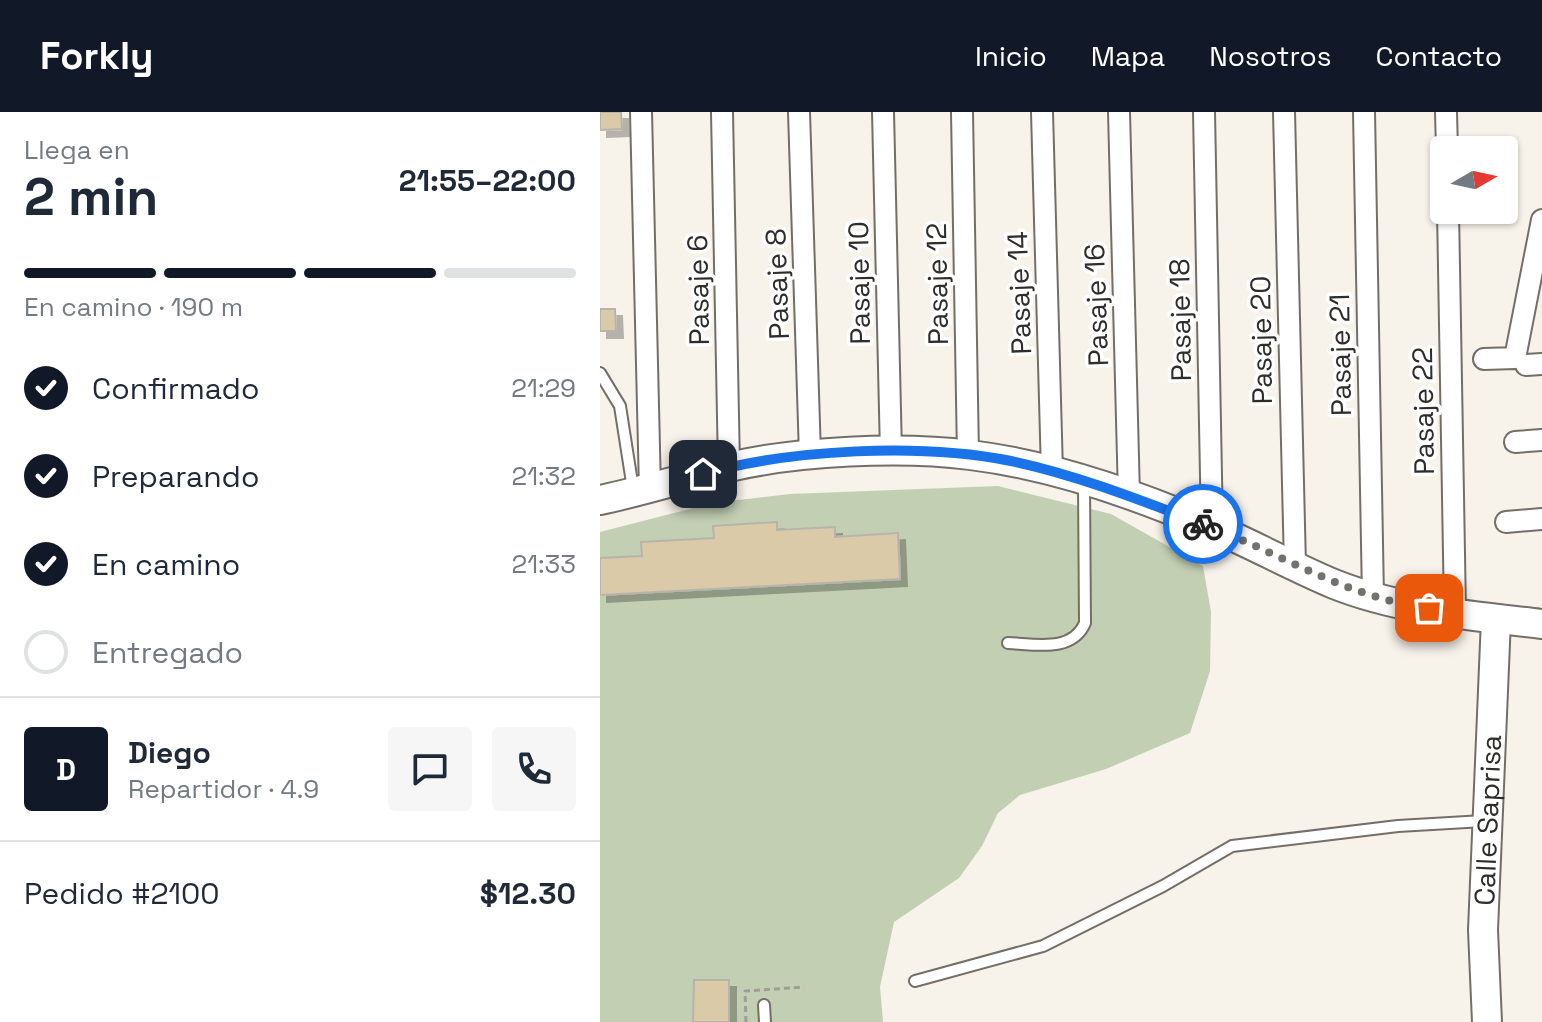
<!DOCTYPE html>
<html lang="es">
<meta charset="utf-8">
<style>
body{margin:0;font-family:"Space Grotesk",sans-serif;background:#f6f6f7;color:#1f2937;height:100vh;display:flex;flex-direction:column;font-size:30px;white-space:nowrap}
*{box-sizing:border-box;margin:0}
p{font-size:26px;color:#747a83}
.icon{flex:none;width:44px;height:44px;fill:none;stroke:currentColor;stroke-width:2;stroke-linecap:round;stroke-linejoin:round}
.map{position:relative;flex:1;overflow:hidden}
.panel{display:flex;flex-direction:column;background:#fff;width:600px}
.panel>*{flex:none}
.needle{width:52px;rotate:81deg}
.controls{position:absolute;left:830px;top:24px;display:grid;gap:16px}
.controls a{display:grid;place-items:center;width:88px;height:88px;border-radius:8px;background:#fff;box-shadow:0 2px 6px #0004;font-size:40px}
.pin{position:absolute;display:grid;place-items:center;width:68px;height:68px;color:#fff;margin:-34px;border-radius:16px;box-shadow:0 4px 12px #0006}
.courier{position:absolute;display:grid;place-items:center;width:80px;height:80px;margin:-40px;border:6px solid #1a73e8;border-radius:50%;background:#fff;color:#222;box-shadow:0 2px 10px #0007}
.overview em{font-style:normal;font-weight:600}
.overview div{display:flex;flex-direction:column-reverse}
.overview{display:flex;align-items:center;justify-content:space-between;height:136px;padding:0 24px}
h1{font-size:52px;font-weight:600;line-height:60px}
.bar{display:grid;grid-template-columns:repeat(4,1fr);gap:12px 8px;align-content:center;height:96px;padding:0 24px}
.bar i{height:10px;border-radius:6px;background:#e0e1e3}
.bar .selected{background:#111827}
.bar p{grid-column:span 4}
.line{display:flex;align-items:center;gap:20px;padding:0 24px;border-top:2px solid #e0e1e3}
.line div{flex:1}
.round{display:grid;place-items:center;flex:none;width:84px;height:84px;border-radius:8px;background:#f6f6f7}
ol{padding:0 24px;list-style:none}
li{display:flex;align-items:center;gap:24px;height:88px}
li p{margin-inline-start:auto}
li .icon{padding:8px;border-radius:50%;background:#111827;color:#fff;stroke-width:4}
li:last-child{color:#747a83}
li i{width:44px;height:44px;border:4px solid #e0e1e3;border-radius:50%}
header{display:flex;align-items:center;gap:48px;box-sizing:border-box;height:112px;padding:0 40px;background:#111827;color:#fff}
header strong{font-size:38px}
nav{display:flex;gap:44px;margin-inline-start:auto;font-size:28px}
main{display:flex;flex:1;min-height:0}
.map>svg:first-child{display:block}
.green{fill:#c2cfb3}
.building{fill:#dbcaa8;stroke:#b8b4ac;stroke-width:2;filter:url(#shadow)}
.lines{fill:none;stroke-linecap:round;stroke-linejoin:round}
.lane-casing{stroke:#736f68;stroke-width:14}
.street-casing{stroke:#736f68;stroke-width:24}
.secondary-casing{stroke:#736f68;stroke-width:32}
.path{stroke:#a09c96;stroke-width:3;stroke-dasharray:6 4;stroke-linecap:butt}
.lane{stroke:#fff;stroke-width:10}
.street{stroke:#fff;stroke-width:20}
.secondary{stroke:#fff;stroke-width:28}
.done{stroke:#74726d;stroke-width:8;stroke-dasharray:0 14.4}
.route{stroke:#1a73e8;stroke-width:10}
.labels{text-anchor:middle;stroke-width:7;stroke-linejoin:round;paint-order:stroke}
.street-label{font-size:28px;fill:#2e2d29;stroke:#fff}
</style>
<header>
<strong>Forkly</strong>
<nav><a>Inicio</a><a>Mapa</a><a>Nosotros</a><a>Contacto</a></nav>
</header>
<main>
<section class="panel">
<div class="overview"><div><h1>2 min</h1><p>Llega en</p></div><em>21:55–22:00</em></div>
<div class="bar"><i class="selected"></i><i class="selected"></i><i class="selected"></i><i></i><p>En camino · 190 m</p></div>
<ol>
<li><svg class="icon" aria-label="check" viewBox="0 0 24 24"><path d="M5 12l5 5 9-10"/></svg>Confirmado<p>21:29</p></li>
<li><svg class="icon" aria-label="check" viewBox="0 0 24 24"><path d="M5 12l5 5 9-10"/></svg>Preparando<p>21:32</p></li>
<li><svg class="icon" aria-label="check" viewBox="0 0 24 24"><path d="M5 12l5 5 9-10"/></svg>En camino<p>21:33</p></li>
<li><i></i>Entregado</li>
</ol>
<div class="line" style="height:144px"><b class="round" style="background:#111827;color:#fff">D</b><div><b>Diego</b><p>Repartidor · 4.9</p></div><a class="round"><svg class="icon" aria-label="chat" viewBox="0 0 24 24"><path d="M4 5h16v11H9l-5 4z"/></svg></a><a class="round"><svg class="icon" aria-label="phone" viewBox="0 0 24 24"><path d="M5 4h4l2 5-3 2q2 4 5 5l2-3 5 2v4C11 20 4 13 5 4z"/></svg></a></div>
<div class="line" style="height:104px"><div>Pedido #2100</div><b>$12.30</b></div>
</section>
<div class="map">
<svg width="942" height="910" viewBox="0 0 942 910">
<defs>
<filter id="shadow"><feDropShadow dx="7" dy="7" stdDeviation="0" flood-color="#0004"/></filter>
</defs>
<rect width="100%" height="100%" fill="#f7f2ea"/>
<path class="green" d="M398,374L511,402L603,454L611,500L610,559L590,621L506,657L420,683L398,701L382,734L359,766L294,810L280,875L283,910H0V420L113,391L190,382Z"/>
<path class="building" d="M0,0H21L22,17L0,18Z
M0,197H15L16,219H0Z
M177,410V418L235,415V425L298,421L300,467L0,483V446L42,444L41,430L114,426L113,414Z
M94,868H129V910H93Z"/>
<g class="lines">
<g class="lane-casing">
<path id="lane" d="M0,261L20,294L33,377
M408,531C435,532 472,541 485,511L484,372
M315,869L443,834L563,774L632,734L798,714L884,709
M164,893L165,910"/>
</g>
<g class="street-casing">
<path id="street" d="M41,0L50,378
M122,0L129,355
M199,0L210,343
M283,0L291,341
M362,0L368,343
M442,0L452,360
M519,0L529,384
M604,0L612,415
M684,0L695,454
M764,0L773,485
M846,0L847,38
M848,98L855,499
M884,247L915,246L942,108
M926,253L942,252
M915,330L942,328
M906,410L942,407"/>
</g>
<g class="secondary-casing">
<g id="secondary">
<path d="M0,388C44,379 86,365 129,355C198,339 300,334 370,343C453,353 538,383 614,416C654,433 693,455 734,472C799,498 873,504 942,512"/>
<path id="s1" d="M887,910L883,818L896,507"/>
</g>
</g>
<path class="path" d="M146,910L145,879L204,875"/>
<use href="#lane" class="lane"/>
<use href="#street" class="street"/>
<use href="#secondary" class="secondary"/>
</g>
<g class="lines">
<path class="done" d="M603,412C679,440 746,486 829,496"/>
<path class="route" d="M103,362C192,337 320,331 411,349C477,363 540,388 603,412"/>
</g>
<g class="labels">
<g class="street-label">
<text transform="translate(259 171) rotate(-91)" y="10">Pasaje 10</text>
<text transform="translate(177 172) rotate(-92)" y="10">Pasaje 8</text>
<text transform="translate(337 172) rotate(-91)" y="10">Pasaje 12</text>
<text transform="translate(98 178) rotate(-91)" y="10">Pasaje 6</text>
<text transform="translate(419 181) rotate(-92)" y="10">Pasaje 14</text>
<text transform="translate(496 193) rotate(-92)" y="10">Pasaje 16</text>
<text transform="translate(580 208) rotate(-91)" y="10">Pasaje 18</text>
<text transform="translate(661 228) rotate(-91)" y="10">Pasaje 20</text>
<text transform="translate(740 243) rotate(-91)" y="10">Pasaje 21</text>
<text transform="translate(823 299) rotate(-91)" y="10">Pasaje 22</text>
<text dy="10" stroke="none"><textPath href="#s1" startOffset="202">Calle Saprisa</textPath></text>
</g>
</g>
</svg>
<div class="controls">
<a><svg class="needle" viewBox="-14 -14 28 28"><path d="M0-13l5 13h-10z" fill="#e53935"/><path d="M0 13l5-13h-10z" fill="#747a83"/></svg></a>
</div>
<div class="pin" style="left:829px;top:496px;background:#ea580c"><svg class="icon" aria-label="bag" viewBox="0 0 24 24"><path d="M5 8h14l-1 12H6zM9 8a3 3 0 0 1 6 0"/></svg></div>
<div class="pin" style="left:103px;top:362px;background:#1f2937"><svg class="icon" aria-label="home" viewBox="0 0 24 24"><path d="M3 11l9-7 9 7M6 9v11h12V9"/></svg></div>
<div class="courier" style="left:603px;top:412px"><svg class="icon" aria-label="bike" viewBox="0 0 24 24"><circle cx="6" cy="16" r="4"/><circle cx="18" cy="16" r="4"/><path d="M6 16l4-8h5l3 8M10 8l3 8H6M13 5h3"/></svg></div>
</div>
</main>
